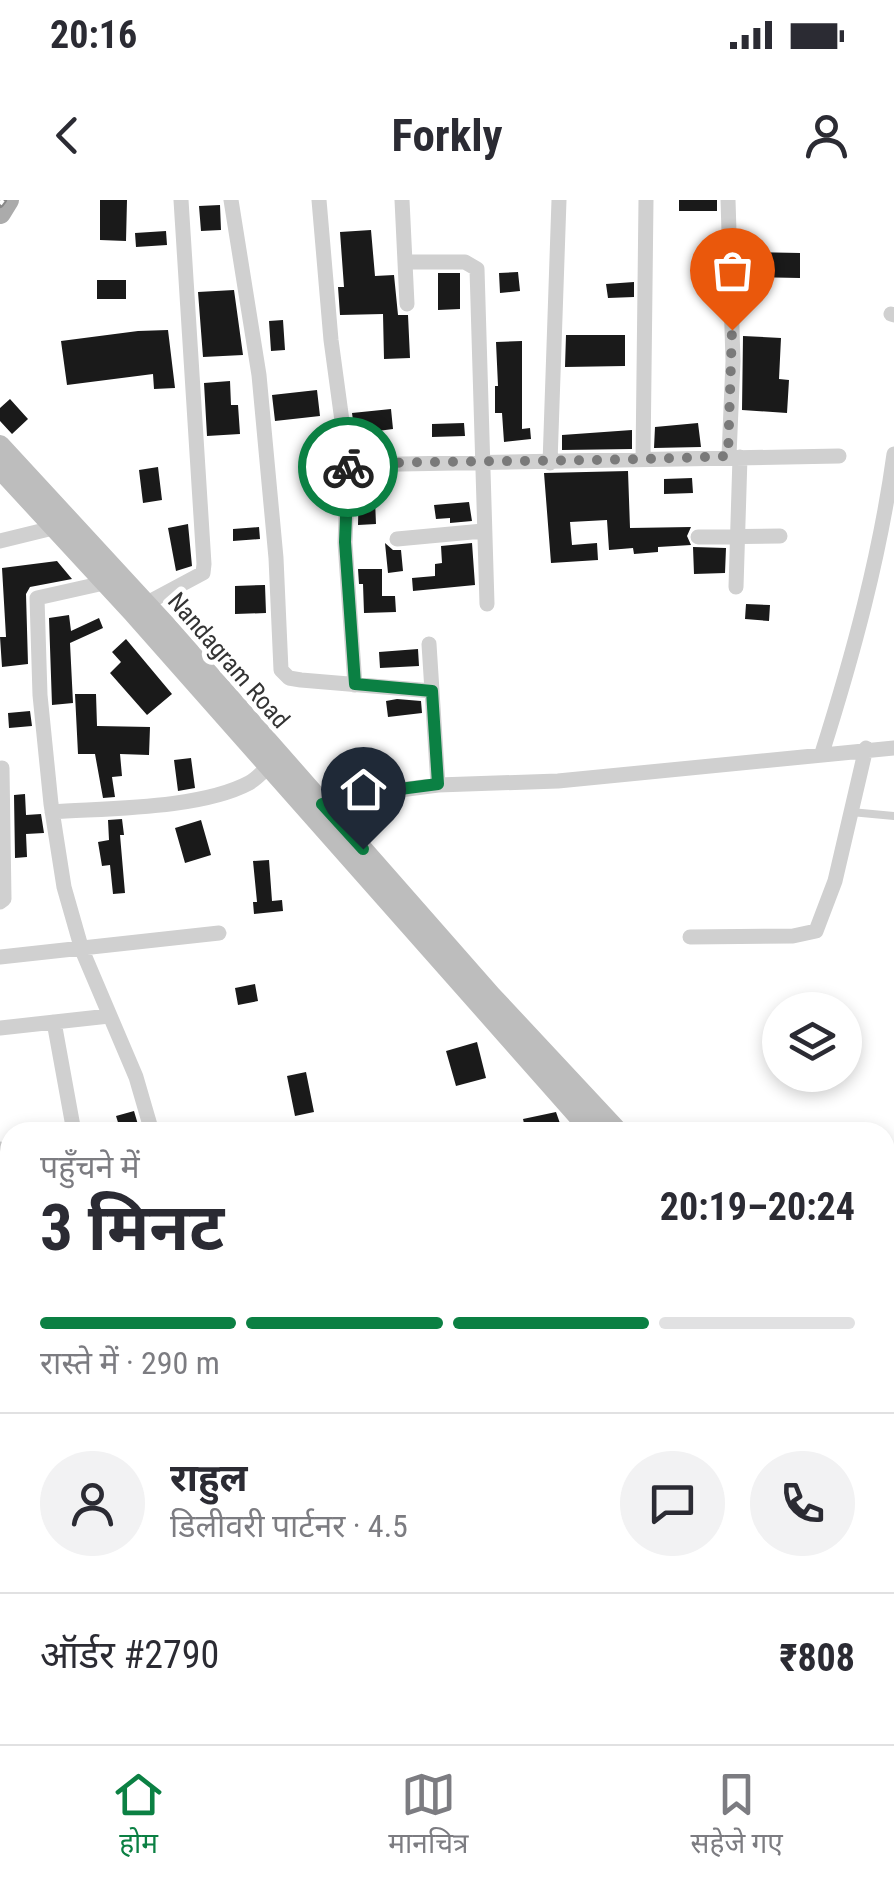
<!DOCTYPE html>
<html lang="hi">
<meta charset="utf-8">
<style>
body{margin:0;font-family:"Roboto Condensed","Noto Sans Devanagari",sans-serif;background:#f2f2f3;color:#2b2b33;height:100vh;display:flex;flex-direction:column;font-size:38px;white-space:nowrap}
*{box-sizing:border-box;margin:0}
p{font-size:32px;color:#7c7c81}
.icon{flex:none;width:55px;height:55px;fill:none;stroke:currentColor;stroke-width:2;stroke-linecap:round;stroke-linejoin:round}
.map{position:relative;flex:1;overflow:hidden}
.side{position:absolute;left:0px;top:922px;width:895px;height:622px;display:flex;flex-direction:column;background:#fff;border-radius:30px 30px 0 0;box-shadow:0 5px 15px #0003}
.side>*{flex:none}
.fabs{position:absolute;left:762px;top:792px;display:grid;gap:20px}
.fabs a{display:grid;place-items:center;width:100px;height:100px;border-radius:50%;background:#fff;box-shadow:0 5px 15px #0003;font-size:50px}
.pin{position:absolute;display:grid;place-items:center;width:85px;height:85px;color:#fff;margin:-102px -42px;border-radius:50% 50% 50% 0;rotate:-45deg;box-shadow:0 0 10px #0007}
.pin .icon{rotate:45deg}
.courier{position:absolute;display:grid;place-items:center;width:100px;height:100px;margin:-50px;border:8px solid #0b8043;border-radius:50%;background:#fff;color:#222;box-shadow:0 2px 12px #0007}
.headline em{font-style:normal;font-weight:700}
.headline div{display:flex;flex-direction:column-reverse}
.headline{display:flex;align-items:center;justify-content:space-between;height:170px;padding:0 40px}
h1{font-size:65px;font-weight:700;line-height:75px}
.bar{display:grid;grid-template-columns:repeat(4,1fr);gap:15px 10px;align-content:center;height:120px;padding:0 40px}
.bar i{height:12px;border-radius:8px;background:#e1e1e2}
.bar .selected{background:#0b8043}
.bar p{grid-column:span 4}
.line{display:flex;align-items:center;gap:25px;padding:0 40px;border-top:2px solid #e1e1e2}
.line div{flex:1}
.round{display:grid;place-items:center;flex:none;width:105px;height:105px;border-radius:52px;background:#f2f2f3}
.status{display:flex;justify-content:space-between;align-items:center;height:70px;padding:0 50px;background:#fff;direction:ltr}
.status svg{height:28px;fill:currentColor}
header{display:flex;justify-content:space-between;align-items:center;height:130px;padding:0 40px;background:#fff;font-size:45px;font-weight:700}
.menu{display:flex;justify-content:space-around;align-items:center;height:140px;border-top:2px solid #e1e1e2;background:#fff;font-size:28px;color:#7c7c81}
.menu a{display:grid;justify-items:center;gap:5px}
.menu .selected{color:#0b8043}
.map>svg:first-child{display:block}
.building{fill:#1a1a1a}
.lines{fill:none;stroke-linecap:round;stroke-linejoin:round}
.lane{stroke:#d0d0d0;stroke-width:8}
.street{stroke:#d0d0d0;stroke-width:15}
.secondary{stroke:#bdbdbd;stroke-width:20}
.primary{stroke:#ababab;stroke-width:22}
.rail-casing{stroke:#888;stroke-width:8}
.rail{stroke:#fff;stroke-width:4;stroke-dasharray:11;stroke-linecap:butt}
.done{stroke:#7a7a7a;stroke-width:10;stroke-dasharray:0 18}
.route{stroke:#0b8043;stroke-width:12}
.labels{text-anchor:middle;stroke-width:10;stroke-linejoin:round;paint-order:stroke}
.street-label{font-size:25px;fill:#333;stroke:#fff}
</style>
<div class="status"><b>20:16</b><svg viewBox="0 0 49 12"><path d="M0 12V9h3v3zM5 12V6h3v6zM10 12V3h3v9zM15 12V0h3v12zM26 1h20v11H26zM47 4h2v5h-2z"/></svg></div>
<header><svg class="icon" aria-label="back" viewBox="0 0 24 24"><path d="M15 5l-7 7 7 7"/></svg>Forkly<svg class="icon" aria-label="person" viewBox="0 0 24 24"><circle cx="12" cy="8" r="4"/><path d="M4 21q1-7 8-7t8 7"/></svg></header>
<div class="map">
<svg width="894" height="1544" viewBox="0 0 894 1544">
<rect width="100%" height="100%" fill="#fff"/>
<path class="building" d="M100,0H127L126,41L100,40Z
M679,0H717V11H679Z
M220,5L221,30L201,31L199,6Z
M371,30L375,76L394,75L398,115H408L410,158L384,159L383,114L340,115L338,87H344L340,32Z
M166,31L167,45L136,47L135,33Z
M751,52L800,53V78L750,77Z
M518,72L520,91L500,93L499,73Z
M438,73H460V109L438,110Z
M97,80H126V99H97Z
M634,82V97L608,98L606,84Z
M234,90L243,155L203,157L198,92Z
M283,120L285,150L271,151L269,121Z
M168,130L175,188L154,189L153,174L67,185L61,141L138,131Z
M566,135H625V166L565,167Z
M743,136L781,138L779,179L789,180L787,213L742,210Z
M522,141V229L530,228L531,239L504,242L502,213H495V186H498L496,142Z
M230,181L231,205H238L240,234L207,236L204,183Z
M317,190L320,216L275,221L272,195Z
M10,199L28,219L12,234L0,221V208Z
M391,209L393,229L355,234L352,213Z
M464,223L465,236L432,237V224Z
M698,223L701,247L654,248L655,227Z
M632,230V249L562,250V235Z
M158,267L162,300L143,303L139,270Z
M628,271L630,328L691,327L687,336L691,345L658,347V352L634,354L633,348L609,350L607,320L570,322L572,345L597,343L598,360L551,363L544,273Z
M359,276H374L376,324L358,325Z
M692,278L693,293L664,294V279Z
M469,302L472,321L450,323V318L436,319L434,305Z
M188,324L192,366L176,371L168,328Z
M259,327L260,339L233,341V329Z
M385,343L393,350H401L403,371L388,373Z
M472,343L475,385L413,391L412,378L435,376V364L442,363L441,346Z
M693,347L726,348L725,373L694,374Z
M57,361L72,379L30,387L26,394L28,464L2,467L0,437H6L2,368Z
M358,369H382V396H395L396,412L364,413L363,384H359Z
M265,385L266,413L235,414V386Z
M746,404L770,405L769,421L745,419Z
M69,415L71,431L99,418L103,428L70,443L73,503L52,505L49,418Z
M126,439L172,494L147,515L110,473L121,462L112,452Z
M418,449L419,466L380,468L379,452Z
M75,494H96L97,526L150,527L149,555L120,554L122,576L112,577L115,597L103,598L95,554H78Z
M397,499L421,501L422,513L388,517L386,501Z
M30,511L32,526L9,528L8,513Z
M191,558L195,588L178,591L174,560Z
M25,594L26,615L41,614L44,633L26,634L27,657L15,658L14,595Z
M122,619L124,635H120L125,693L113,694L110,665L102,666L98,642L109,640L108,620Z
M201,620L211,655L185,663L175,628Z
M269,660L272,701L282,700L283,711L254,714L253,702H257L253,661Z
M255,784L258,801L238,805L235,788Z
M477,842L486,878L456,886L446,851Z
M306,872L314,912L295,916L287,876Z
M134,911L139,928L121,932L116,916Z
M556,912L563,932H526L523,919Z"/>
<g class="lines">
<path class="lane" d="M851,612L894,616"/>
<path class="street" d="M231,0L259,175L276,358L281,470L289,478L301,480L432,491
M319,0L331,140L348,265L345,343L355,485
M402,0L407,104
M728,0L733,161L729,256
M405,62H465L477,69L487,404
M891,114L894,115
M643,260L646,0
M550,263L559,0
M348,265L839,256
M698,337L780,336
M397,339L483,331
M0,341L53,328
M104,383L37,398L40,495L51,604L64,687L82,750L136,877L152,932
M736,387L740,257
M147,403L203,373L204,364L181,0
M429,444L438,585
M822,553C853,455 880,356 894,254
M317,608L339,598L438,585L558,581L894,548
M52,612C108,608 200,609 249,583C258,578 265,569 273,562
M0,702L4,699L2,568
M690,737L793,736L816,731L835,681L866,548
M0,757L219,733
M54,822L74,932
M0,828L109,816
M0,949L10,951
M885,957L894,958
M0,1068H10
M0,1159L10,1160
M0,1263H10
M0,1347L10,1348
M0,1404L10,1406
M0,1456L10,1458
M664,1535L665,1544
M220,1544L362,1539L390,1544"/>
<path class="secondary" d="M0,245L166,425L492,796L619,932
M0,269L132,412L592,932
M885,1232L894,1242
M885,1257L894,1267"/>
<path class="primary" d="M0,13L8,0"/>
<g class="rail-casing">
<path id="rail" d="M0,4L3,0"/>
</g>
<use href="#rail" class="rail"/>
</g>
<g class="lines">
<path class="done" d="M348,267V264C475,260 602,262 728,256L732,130"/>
<path class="route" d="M348,267L345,342L355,484L432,491L438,584L362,594L322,604L363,649"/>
</g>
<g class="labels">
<g class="street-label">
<text transform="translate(229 460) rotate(49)" y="9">Nandagram Road</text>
</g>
</g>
</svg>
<div class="fabs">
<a><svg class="icon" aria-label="layers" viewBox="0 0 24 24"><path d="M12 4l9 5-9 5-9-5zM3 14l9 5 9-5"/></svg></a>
</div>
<div class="pin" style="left:732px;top:130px;background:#ea580c"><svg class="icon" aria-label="bag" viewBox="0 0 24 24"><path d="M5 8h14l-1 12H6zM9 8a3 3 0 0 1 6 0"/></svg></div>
<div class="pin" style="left:363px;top:649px;background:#1f2937"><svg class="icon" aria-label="home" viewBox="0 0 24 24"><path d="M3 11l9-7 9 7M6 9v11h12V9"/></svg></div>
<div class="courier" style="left:348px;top:267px"><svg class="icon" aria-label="bike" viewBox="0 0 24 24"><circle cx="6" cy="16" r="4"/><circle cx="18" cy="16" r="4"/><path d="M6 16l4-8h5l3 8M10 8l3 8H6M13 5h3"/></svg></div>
<section class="side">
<div class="headline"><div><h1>3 मिनट</h1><p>पहुँचने में</p></div><em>20:19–20:24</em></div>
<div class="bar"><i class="selected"></i><i class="selected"></i><i class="selected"></i><i></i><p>रास्ते में · 290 m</p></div>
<div class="line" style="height:180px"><a class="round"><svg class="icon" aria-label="person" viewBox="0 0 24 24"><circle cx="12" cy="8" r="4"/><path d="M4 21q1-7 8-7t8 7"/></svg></a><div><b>राहुल</b><p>डिलीवरी पार्टनर · 4.5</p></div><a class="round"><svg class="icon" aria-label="chat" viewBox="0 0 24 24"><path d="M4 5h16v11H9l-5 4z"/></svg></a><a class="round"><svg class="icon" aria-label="phone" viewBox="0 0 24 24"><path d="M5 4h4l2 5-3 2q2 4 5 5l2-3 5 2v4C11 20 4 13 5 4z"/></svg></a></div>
<div class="line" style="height:130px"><div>ऑर्डर #2790</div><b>₹808</b></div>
</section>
</div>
<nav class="menu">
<a class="selected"><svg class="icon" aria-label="home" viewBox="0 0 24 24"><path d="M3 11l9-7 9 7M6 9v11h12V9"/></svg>होम</a>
<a><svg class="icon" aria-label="map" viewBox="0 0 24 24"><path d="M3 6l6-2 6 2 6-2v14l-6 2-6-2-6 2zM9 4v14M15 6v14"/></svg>मानचित्र</a>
<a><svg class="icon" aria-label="saved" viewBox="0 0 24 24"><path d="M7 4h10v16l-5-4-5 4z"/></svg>सहेजे गए</a>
</nav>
